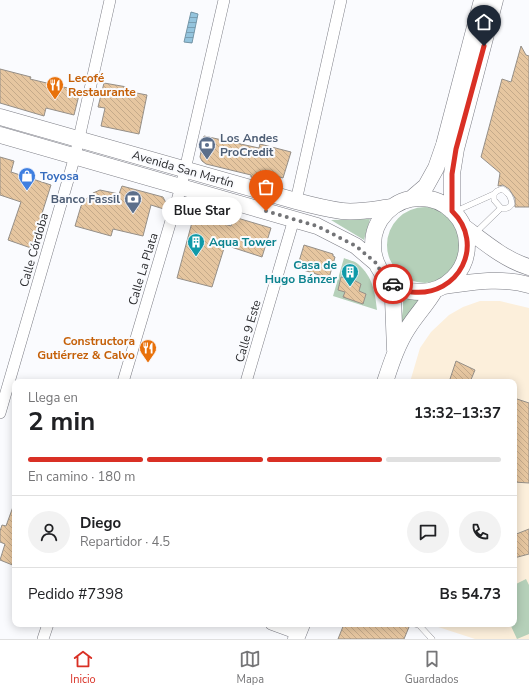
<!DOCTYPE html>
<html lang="es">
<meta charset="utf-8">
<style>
body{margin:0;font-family:"Nunito Sans",sans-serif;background:#f2f2f2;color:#202124;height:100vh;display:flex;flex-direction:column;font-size:15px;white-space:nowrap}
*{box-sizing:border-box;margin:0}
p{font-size:13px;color:#757577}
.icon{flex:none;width:22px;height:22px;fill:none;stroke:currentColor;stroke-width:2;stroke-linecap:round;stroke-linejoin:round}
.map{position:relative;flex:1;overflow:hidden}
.panel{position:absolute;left:12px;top:379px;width:505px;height:248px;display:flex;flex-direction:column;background:#fff;border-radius:8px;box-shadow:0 2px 10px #0003}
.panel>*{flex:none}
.pin{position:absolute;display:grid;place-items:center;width:34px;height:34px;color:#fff;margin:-41px -17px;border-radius:50% 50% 50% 0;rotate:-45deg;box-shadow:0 0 4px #0007}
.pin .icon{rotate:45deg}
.courier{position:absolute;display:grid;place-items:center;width:40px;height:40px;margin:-20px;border:3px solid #d93025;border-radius:50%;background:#fff;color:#222;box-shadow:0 1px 5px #0007}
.bubble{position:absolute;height:28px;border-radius:14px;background:#fff;box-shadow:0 2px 10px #0003;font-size:13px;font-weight:700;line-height:28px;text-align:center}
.head em{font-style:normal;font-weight:700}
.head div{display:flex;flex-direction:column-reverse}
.head{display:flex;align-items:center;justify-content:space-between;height:68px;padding:0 16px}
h1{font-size:26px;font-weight:700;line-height:30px}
.bar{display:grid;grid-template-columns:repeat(4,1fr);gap:6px 4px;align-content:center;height:48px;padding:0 16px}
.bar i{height:5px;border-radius:3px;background:#e0e0e0}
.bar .current{background:#d93025}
.bar p{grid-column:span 4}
.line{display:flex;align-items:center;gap:10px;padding:0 16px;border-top:1px solid #e0e0e0}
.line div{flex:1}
.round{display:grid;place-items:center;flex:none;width:42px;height:42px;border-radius:21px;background:#f2f2f2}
.dock{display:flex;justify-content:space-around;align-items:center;height:56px;border-top:1px solid #e0e0e0;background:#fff;font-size:11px;color:#757577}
.dock a{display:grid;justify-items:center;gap:2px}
.dock .current{color:#d93025}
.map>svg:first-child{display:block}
.education{fill:#fcefdb}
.grass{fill:#b5d0b9}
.water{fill:url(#water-rules);stroke:#7496a8}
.building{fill:url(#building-back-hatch);stroke:#958f88}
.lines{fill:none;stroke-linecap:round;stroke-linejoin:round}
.lane-casing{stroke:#7c7d85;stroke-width:6}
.street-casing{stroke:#7c7d85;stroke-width:12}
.secondary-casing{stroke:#7c7d85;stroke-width:17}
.lane{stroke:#fff;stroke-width:5.5}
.street{stroke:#fff;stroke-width:11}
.secondary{stroke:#fff;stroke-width:16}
.done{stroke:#737477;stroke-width:4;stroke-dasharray:0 7.2}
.route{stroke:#d93025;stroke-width:5}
.labels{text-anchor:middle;stroke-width:4;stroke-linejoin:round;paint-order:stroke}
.food-label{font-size:12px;font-weight:bold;fill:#c56008;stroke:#fafbfe;text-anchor:start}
.service-label{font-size:12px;font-weight:bold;fill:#4e5e75;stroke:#fafbfe;text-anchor:start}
.street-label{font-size:12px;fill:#2a2b2e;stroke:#fafbfe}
.shop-label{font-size:12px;font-weight:bold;fill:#366cbe;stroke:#fafbfe;text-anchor:start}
.culture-label{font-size:12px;font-weight:bold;fill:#0d838f;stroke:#fafbfe;text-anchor:start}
</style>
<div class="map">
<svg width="529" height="639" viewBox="0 0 529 639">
<defs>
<pattern id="water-rules" width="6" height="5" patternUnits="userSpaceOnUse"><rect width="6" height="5" fill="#94c4dd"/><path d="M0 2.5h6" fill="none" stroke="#799fb4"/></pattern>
<pattern id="building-back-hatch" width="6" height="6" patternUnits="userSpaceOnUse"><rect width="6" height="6" fill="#e6c6a0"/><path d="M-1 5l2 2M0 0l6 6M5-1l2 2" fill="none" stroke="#c5aa8a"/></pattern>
</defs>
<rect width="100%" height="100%" fill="#fafbfe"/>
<path class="education" d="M480,301H500L529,308V639H475L429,624H514V382H410L420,348L431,332L449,315L463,307Z"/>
<path class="grass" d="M387 245a38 38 0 1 1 76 0a38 38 0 1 1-76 0Z
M370,219L364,240L331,220Z
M344,258C348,260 355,261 358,264C373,277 375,292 377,310L333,296Z
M403,298L425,299L400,331L403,308Z
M526,579L529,585V634L517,639L510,624H514V585Z"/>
<path class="water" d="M191,12L198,14L192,43L184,42Z"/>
<path class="building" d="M521,46L526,55L529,56V207H515V198L509,189L503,185L498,186L500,173L481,157L502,79L511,82Z
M0,69L31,77L30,79L80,91L74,115L46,108L44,116L0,103Z
M104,83L127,87L126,91L147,95L139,134L101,126L105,108L98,107Z
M204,136L259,148L260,144L291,152L283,178L269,174L267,181L251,177V175L206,164L202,161L200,157Z
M0,157L14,161L11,172L51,185L31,248L8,240L21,202L0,195Z
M122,186L163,197L168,207L167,210L151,205L143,236L113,229L111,236L75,226L81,206L87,198L93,193L100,190L119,194Z
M194,215L231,226L234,217L271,228L262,257L225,245L212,287L177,278Z
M304,245L333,254V256L335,257L329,278L297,268Z
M341,277L348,279V277L361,284L359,291L366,294L363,304L343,297L345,292L338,290Z
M456,361L475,370L470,382H449Z
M514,398L529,403V483L514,482Z
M14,504H15V566L0,560L5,544L0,542V531L2,525L6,526Z
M529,529V554L514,558V535Z
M344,624H400L409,627L404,639H338Z"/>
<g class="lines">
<g class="lane-casing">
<path id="lane" d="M502,189C509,193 511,197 512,204C509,208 507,209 501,208L494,200V194L497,191Z
M454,212L494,194
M468,240L501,208
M415,624L419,625L432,639"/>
</g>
<g class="street-casing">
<path id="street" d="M296,201L341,0
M123,382L181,187L224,0
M246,382L294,219
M0,413L75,156L110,0
M271,624L298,634
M43,639L48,624"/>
</g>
<g class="secondary-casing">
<path id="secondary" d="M0,117L296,201C311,205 327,209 342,211C358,213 376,209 392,207
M0,135L317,226L356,246L376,263
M373 245a47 47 0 1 1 94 0a47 47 0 1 1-94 0Z
M412,198L426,186L436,168L444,145L482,0
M452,211V174L456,149L495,0
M464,227C484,242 505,260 529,267
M384,277L393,299L395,350
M444,286C474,282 499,277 529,285
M385,382C391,364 397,345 408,328C416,315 427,304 435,290
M296,639L302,624"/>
</g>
<use href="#lane" class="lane"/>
<use href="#street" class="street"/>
<use href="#secondary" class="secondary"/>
</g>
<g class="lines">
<path class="done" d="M266,211L317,226L356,246L376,263L384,277L393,284"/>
<path class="route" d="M393,284C398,288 406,291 412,292C459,297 486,244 452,211V174L456,149L484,46"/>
</g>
<defs>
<g id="restaurant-pin" transform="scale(0.9)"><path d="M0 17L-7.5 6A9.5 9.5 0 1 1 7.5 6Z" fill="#e8710a" stroke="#fafbfe"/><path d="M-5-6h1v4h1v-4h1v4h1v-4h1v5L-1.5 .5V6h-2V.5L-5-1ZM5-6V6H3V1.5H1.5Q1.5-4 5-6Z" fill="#fff"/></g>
<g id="bank-pin" transform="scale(0.9)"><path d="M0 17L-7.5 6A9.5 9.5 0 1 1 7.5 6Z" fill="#5c6f8a" stroke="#fafbfe"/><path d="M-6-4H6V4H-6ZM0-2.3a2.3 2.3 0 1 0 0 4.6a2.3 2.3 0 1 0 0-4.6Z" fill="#fff"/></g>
<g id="shop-pin" transform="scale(0.9)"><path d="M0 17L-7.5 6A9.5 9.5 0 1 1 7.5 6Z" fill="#3f7fe0" stroke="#fafbfe"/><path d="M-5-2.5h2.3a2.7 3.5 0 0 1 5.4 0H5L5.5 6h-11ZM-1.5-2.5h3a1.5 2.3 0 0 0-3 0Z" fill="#fff"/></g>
<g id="building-pin" transform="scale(0.9)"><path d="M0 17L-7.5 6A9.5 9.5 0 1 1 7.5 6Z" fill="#0f9aa8" stroke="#fafbfe"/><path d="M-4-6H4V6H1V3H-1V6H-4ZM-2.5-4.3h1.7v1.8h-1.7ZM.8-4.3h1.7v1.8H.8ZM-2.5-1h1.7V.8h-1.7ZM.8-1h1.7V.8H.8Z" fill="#fff"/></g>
</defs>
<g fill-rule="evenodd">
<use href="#restaurant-pin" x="55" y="85"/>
<use href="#bank-pin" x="207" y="145"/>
<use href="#shop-pin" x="27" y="176"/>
<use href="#bank-pin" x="133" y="199"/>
<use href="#building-pin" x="196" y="242"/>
<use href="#building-pin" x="350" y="272"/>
<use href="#restaurant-pin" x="148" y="348"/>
</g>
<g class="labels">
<g class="food-label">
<text x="68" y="82">Lecofé<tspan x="68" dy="14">Restaurante</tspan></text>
<text x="135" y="345" text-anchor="end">Constructora<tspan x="135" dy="14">Gutiérrez &amp; Calvo</tspan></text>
</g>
<g class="service-label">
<text x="220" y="142">Los Andes<tspan x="220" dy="14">ProCredit</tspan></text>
<text x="120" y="203" text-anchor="end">Banco Fassil</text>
</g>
<g class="street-label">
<text transform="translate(183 169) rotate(16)" y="4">Avenida San Martín</text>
<text transform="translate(34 250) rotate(-74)" y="4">Calle Córdoba</text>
<text transform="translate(143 269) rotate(-73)" y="4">Calle La Plata</text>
<text transform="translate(248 331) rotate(-74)" y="4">Calle 9 Este</text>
</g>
<g class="shop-label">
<text x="40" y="180">Toyosa</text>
</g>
<g class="culture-label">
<text x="209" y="246">Aqua Tower</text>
<text x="337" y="269" text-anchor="end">Casa de<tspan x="337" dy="14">Hugo Bánzer</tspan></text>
</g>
</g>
</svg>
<div class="pin" style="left:266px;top:211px;background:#ea580c"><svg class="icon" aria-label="bag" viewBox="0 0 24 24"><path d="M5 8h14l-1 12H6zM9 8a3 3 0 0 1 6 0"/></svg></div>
<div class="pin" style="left:484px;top:46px;background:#1f2937"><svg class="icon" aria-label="home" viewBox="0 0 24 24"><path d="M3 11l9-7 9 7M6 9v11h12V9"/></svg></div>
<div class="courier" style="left:393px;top:284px"><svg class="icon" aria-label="car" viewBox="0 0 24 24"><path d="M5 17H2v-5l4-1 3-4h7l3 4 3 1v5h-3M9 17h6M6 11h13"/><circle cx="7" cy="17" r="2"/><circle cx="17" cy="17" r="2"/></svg></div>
<div class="bubble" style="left:162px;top:197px;width:80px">Blue Star</div>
<section class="panel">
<div class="head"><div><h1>2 min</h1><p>Llega en</p></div><em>13:32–13:37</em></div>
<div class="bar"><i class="current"></i><i class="current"></i><i class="current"></i><i></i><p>En camino · 180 m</p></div>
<div class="line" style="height:72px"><a class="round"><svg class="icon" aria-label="person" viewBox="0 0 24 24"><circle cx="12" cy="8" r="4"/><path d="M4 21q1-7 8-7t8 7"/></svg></a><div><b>Diego</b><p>Repartidor · 4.5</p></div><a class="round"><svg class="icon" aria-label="chat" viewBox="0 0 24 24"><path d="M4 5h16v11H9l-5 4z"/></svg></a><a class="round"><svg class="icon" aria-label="phone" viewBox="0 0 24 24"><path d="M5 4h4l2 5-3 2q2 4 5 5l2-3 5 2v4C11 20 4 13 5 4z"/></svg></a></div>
<div class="line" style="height:52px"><div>Pedido #7398</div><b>Bs 54.73</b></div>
</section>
</div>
<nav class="dock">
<a class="current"><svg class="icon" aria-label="home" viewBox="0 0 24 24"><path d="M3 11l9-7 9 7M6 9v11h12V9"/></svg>Inicio</a>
<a><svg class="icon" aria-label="map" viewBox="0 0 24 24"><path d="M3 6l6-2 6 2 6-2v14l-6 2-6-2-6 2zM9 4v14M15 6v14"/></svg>Mapa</a>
<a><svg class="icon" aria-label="saved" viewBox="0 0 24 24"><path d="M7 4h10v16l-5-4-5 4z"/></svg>Guardados</a>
</nav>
